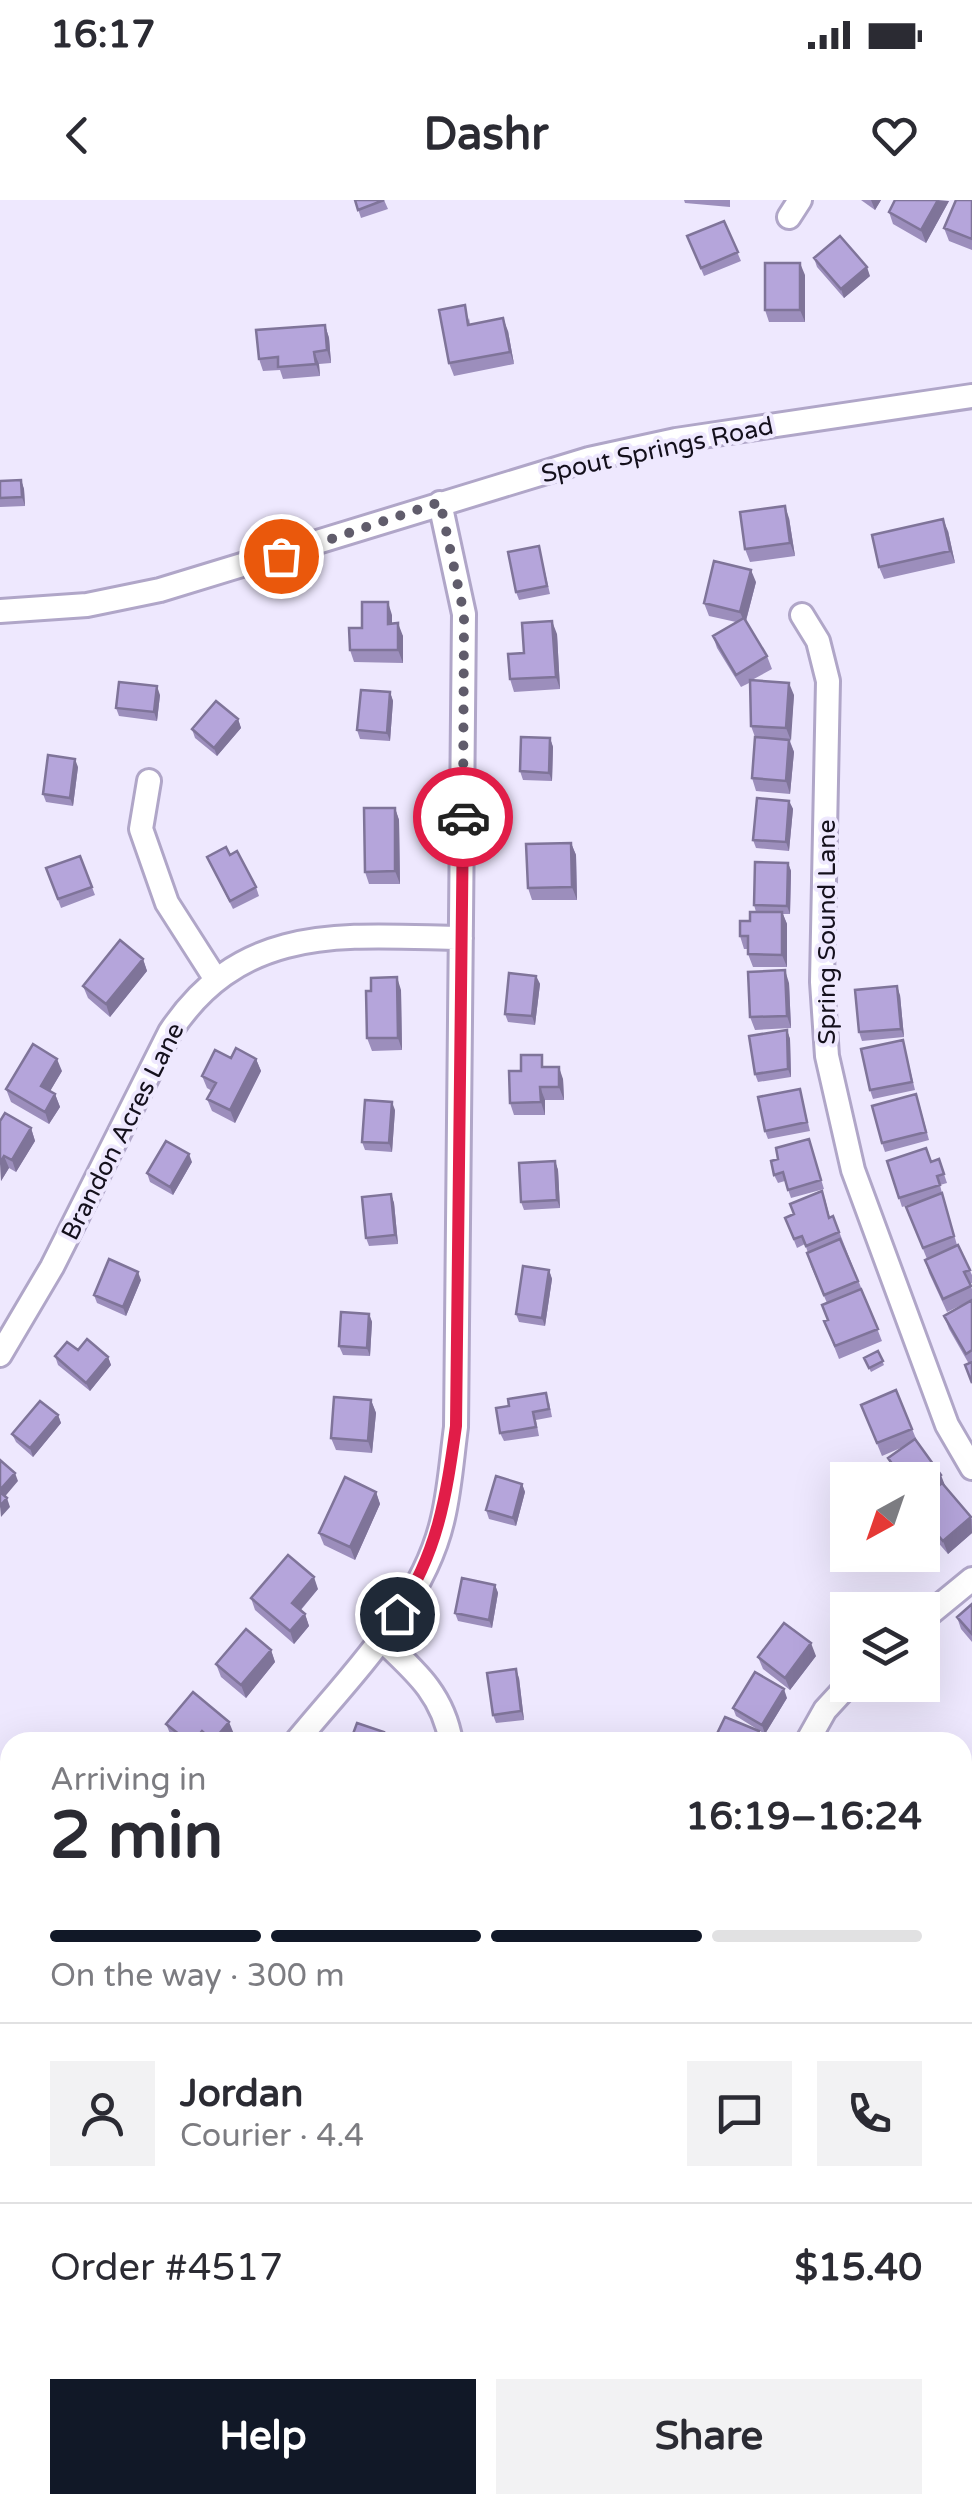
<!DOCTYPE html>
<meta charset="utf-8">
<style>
body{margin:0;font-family:"Varela Round",sans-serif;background:#f2f2f3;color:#2b2b33;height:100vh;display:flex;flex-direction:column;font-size:38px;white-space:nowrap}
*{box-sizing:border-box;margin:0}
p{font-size:32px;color:#7c7c81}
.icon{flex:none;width:55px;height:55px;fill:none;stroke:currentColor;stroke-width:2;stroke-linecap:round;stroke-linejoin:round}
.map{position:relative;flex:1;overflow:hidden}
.side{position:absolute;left:0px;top:1532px;width:972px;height:782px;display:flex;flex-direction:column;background:#fff;border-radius:30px 30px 0 0;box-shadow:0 10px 40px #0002}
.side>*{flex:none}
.needle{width:65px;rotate:220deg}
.buttons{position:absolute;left:830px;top:1262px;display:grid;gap:20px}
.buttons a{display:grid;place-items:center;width:110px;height:110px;border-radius:0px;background:#fff;box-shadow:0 10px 40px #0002;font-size:50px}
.pin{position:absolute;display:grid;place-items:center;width:85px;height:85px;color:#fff;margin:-42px;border:5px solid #fff;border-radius:50%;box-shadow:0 2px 10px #0007}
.courier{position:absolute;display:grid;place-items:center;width:100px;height:100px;margin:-50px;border:8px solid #e11d48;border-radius:50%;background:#fff;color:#222;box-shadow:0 2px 12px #0007}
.summary em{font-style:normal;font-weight:700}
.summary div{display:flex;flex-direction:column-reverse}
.summary{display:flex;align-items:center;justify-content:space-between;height:170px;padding:0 50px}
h1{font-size:65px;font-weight:700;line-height:75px}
.bar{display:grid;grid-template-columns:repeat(4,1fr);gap:15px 10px;align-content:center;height:120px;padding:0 50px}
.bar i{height:12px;border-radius:8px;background:#e1e1e2}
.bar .active{background:#111827}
.bar p{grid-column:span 4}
.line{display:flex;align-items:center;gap:25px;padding:0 50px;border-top:2px solid #e1e1e2}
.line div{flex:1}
.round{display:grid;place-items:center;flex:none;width:105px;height:105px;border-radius:0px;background:#f2f2f3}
.cta{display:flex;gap:20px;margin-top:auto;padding:20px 50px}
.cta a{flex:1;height:115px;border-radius:0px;background:#111827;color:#fff;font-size:40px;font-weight:700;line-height:115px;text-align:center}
.cta a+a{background:#f2f2f3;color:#2b2b33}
.status{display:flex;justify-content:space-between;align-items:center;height:70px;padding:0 50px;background:#fff;direction:ltr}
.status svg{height:28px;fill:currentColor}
header{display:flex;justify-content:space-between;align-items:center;height:130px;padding:0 50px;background:#fff;font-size:45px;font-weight:700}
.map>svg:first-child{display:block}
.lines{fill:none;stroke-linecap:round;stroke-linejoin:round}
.stream{stroke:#9c8cc1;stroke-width:5}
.minor-casing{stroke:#b0a6c8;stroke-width:28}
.minor{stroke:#fff;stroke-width:22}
.wall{fill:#9c8ebc}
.shaded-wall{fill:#7f7499}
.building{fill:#b5a5db;stroke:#7f7499;stroke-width:2.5}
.done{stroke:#605c6b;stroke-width:10;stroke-dasharray:0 18}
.route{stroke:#e11d48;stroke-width:12}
.labels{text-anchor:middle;stroke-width:8;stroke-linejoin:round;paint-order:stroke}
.street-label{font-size:25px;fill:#14101c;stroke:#eee8fe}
</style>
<div class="status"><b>16:17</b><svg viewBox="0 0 49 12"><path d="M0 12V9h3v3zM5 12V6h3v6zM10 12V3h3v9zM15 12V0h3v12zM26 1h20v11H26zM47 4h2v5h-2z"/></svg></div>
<header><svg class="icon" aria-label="back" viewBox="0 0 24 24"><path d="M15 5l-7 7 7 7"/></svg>Dashr<svg class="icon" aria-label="heart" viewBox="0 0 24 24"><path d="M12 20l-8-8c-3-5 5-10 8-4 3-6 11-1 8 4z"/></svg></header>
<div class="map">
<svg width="972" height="2314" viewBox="0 0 972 2314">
<rect width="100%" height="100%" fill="#eee8fe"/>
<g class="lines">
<path class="stream" d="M962,2015L972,2006
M538,2314L558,2305"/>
<g class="minor-casing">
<path id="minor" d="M789,17L800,0
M0,411L87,405L160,390L589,259L676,240L972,196
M802,415L818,441L828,481L822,782L827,856L853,970L947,1225L972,1268
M149,581L141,629L167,703L215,778
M0,1155L52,1067L170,832C243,722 344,736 461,738
M922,1420L972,1379
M380,1438C415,1471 443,1494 451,1542
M296,1542C350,1476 424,1404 443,1318C450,1288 452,1257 456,1227L464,414L440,303
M807,1542L825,1510L848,1485
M0,1707L10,1728
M0,1789L10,1784
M0,2176L10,2171"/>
</g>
<use href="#minor" class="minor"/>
</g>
<path class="wall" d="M355,0H384L388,9L361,18Z
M684,0H730V7L685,3Z
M861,0H881L875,10Z
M972,0V50L949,41L944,28Z
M949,1L926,43L893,24L889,12Z
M724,21L741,61L704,76L687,36Z
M814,58L870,76L844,98L817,67Z
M805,75V122H769L765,110Z
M469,118L470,124L508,131L514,164L454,176L449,163Z
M325,125L329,138L331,163L319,164L320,176L283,179L280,170L263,171L259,159Z
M21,280L24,289L25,306L0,307V281Z
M789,318L795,356L750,362L745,349Z
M948,331L955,363L884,379L879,367Z
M539,346L550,394L519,400L516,392Z
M756,382L746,421L767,456L772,469L752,480L794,495L790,541L794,552L790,594L756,591L752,578L755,537L751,526V482L741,487L717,448L713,436L736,422L709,416L704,403Z
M392,415V424L403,436V463L354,462L350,450L362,428Z
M557,434L560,489L514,492L510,479L524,453Z
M390,492L393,501L390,541L360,539L357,530Z
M160,495L157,521L119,516L116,508Z
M238,519L241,528L217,556L195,538L192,529Z
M550,538L553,547L552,581L523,580L520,571Z
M78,567L73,606L46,602L43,594Z
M789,601L793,609L789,651L756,648L753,640Z
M395,608L399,620L400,684H369L365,672Z
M571,643L576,655L577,700H532L528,688Z
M80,656L95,695L61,708L46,668Z
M207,657L256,687L259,696L233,709Z
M788,663L791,671L790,714H783L787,724V767H753L748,754V749H744L740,736L756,712L754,705Z
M143,759L147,771L110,817L88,798L83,786Z
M536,776L540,784L535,825L508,822L505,814Z
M789,783L791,828L755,830L750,817Z
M401,790L402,850L372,851L367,838Z
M900,795L904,837L862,841L859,832Z
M787,830L790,839L791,877L758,882L755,874Z
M903,840L915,890L873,899L870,890Z
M231,858L256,859L261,871L235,923L212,911L207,899L212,891L207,888L202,876Z
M546,867L563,879L564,900H545V915H514L510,903L521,871Z
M62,871L50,891L55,894L60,907L49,924L11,902L6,889Z
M800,889L810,931L768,939L765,931Z
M919,903L929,940L885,952L882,943Z
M395,910L392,952L365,950L362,942Z
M0,921L31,928L35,941L16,972L9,968L1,981Z
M809,939L824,989L791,998L785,981L778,983L774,975L778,959Z
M555,961L558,970L560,1008L524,1010L521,1002Z
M887,961L931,962L942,968L947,983L940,985L942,993L957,1045H958L972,1075V1083L970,1084L972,1089V1100L947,1112L929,1073L925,1060L927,1059L906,1007L936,996L902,1007Z
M192,962L173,995L150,982L147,973Z
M391,994L394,1003L398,1044L369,1046L366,1038Z
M825,999L830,1018L833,1016L882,1141L839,1159L824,1121L827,1120V1103L811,1066L808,1053L805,1044L797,1048L785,1018Z
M549,1070L552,1079L545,1126L519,1122L516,1114Z
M141,1080L126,1116L97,1103L94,1095Z
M972,1100V1184L969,1164L949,1129L944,1116Z
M369,1114L372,1122L370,1156L343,1155L339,1146Z
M878,1151L884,1165L871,1172L864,1158Z
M55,1156L108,1157L111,1165L90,1191L58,1165Z
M896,1190L917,1241L946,1287L972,1319V1333L948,1354L922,1324V1280H888L884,1271L891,1266L888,1258L903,1247L882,1256L861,1205Z
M371,1200L376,1213L372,1253L336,1250L331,1238Z
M549,1202L552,1217L536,1220L539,1236L504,1241L500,1233Z
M58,1215L61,1223L33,1257L16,1242L12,1234Z
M522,1284L525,1292L516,1326L489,1319L486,1310Z
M376,1292L380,1304L355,1360L324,1345L319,1333Z
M495,1385L498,1393L492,1428L458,1421L455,1413Z
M318,1389L301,1410L305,1414L309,1426L294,1444L255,1410L251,1398Z
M972,1404V1442L961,1429L957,1417Z
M271,1450L275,1462L246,1498L221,1477L216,1464Z
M816,1456L790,1490L763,1469L758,1457Z
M519,1478L524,1520L496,1523L493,1515Z
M787,1498L765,1534L736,1516L733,1508Z
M166,1524L234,1534L227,1542H178L171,1536Z"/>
<path class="shaded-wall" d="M871,0H881L875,10Z
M938,0L949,1L926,43L921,30Z
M800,63L805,75V122L800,110Z
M867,67L870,76L844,98L841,89Z
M503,118L508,131L514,164L510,152Z
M325,125L329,138L331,163L327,150Z
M314,152L319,164L320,176L316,164Z
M21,280L24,289L25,306L22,297Z
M785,306L789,318L795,356L790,343Z
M943,319L948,331L955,363L950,351Z
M751,370L756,382L745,424L740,412Z
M388,402L392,415V436L388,424Z
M552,421L557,434L560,489L556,477Z
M398,423L403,436V463L398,450Z
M789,483L794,495L791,541L786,528Z
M157,486L160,495L157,521L154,512Z
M390,492L393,501L390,541L387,533Z
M238,519L241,528L217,556L214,548Z
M550,538L553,547L552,581L549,573Z
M789,540L794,552L790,594L786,581Z
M75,559L78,567L73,606L70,598Z
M789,601L793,609L789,651L786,642Z
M395,608L399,620L400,684L395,671Z
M571,643L576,655L577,700L572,687Z
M788,663L791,671L790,714L787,706Z
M782,712L787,724V767L782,755Z
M143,759L147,771L110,817L106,804Z
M785,770L789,783L791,828L787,816Z
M536,776L540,784L535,825L532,816Z
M397,777L401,790L402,850L398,838Z
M897,786L900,795L904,837L901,829Z
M787,830L790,839L791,877L788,869Z
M57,859L62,871L46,898L41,886Z
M256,859L261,871L235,923L230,910Z
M559,867L563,879L564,900L559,887Z
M540,887L545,900V915L541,902Z
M55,894L60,907L49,924L45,912Z
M392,902L395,910L392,952L389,943Z
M31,928L35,941L16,972L12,960Z
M189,954L192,962L173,995L170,987Z
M4,956L9,968L1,981L0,963Z
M555,961L558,970L560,1008L557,1000Z
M391,994L394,1003L398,1044L395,1035Z
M549,1070L552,1079L545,1126L542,1118Z
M138,1072L141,1080L126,1116L123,1107Z
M369,1114L372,1122L370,1156L367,1148Z
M108,1157L111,1165L90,1191L86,1183Z
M371,1200L376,1213L372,1253L368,1241Z
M58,1215L61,1223L33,1257L30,1248Z
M15,1273L18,1281L2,1300L0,1290Z
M941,1275L946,1288L922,1304V1289Z
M522,1284L525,1292L516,1326L513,1318Z
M376,1292L380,1304L355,1360L350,1347Z
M7,1298L10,1307L1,1317L0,1306Z
M971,1317L972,1333L948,1354L943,1341Z
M314,1377L318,1389L296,1415L292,1403Z
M495,1385L498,1393L492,1428L489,1420Z
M305,1414L309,1426L294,1444L290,1431Z
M811,1443L816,1456L790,1490L785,1478Z
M271,1450L275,1462L246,1498L241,1485Z
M516,1469L519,1478L524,1520L521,1511Z
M784,1489L787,1498L765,1534L762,1525Z
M229,1522L234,1534L227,1542H214L213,1541Z
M202,1531L206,1542H193Z
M759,1531L763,1542H754Z
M1,2064L4,2072L2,2105L0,2099Z"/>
<path class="building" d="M355,0H384L358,10Z
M895,0H938L921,30L889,12Z
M956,0H972V39L944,28Z
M724,21L738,52L701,68L687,36Z
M840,36L867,67L841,89L814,58Z
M765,63H800V110H765Z
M465,105L468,125L503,118L510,152L449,163L439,110Z
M325,125L327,150L314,152L316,164L278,167V157L259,159L256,130Z
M21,280L22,297L0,298V281Z
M785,306L790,343L745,349L740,312Z
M943,319L950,351L879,367L872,335Z
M539,346L547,386L516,392L508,352Z
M714,361L751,370L740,412L704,403Z
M362,402H388V424L398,423V450H350L349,428H362Z
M744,418L767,456L736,475L713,436Z
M552,421L556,477L510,479L508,454L524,453L522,423Z
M750,480L789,483L786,528L751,526Z
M119,482L157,486L154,512L116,508Z
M361,490L390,492L387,533L357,530Z
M216,501L238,519L214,548L192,529Z
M521,537L550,538L549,573L520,571Z
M755,537L789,540L786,581L752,578Z
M48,555L75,559L70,598L43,594Z
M757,598L789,601L786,642L753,640Z
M364,608H395V671L365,672Z
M571,643L572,687L528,688L526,644Z
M226,647L230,655L237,651L256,687L230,701L207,657Z
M80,656L92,687L58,699L46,668Z
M755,662L788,663L787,706L754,705Z
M750,712H782V755L748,754V736H740V721H750Z
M120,740L143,759L106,804L83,786Z
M785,770L787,816L750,817L748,772Z
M509,773L536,776L532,816L505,814Z
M397,777L398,838H367L366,791H371V778Z
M897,786L901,829L859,832L855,790Z
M787,830L788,869L755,874L749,836Z
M903,840L912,882L870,890L861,849Z
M33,844L57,859L41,886L55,894L45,912L6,889Z
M236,848L256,859L230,910L207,899L216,883L202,876L215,850L231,858Z
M521,855H542V867H559V887H540L541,902L510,903L509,871H521Z
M800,889L807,922L765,931L758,897Z
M916,894L926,932L882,943L872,906Z
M365,900L392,902L389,943L362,942Z
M5,913L31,928L12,960L4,956L0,963V921Z
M809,939L821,980L788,990L783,972L774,975L771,961L778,959L776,948Z
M166,941L189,954L170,987L147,973Z
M926,948L931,962L939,959L944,974L937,976L940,985L899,998L887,961Z
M555,961L557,1000L521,1002L519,963Z
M822,991L829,1018L833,1016L839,1032L806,1046L802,1036L794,1039L785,1018L794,1014L790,1004Z
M942,993L954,1036L923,1048L906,1007Z
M391,994L395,1035L366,1038L362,997Z
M840,1039L858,1081L824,1095L807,1053Z
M958,1045L970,1070L964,1072L971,1086L943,1099L925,1060Z
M109,1059L138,1072L123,1107L94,1095Z
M523,1066L549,1070L542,1118L516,1114Z
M861,1089L878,1129L835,1146L824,1121L828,1120L822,1105Z
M972,1100V1150L966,1154L944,1116Z
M341,1112L369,1114L367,1148L339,1146Z
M87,1139L108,1157L86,1183L55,1156L67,1142L78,1150Z
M878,1151L883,1161L869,1168L864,1158Z
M972,1162V1183L965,1165Z
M896,1190L912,1229L877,1243L861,1205Z
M546,1193L549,1209L533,1212L536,1227L500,1233L496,1208L509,1206L508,1199Z
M334,1197L371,1200L368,1241L331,1238Z
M40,1201L58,1215L30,1248L12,1234Z
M915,1239L941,1275L922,1289V1280H901L900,1278L897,1280H891L884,1271L893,1265L888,1258Z
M0,1260L15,1273L0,1290Z
M496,1276L522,1284L513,1318L486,1310Z
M345,1277L376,1292L350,1347L319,1333Z
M942,1283L971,1317L943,1341L922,1317V1300Z
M0,1292L7,1298L0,1306Z
M288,1355L314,1377L292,1403L305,1414L290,1431L251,1398Z
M462,1378L495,1385L489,1420L455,1413Z
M972,1404V1434L957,1417Z
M784,1423L811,1443L785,1478L758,1457Z
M246,1429L271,1450L241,1485L216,1464Z
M516,1469L521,1511L493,1515L487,1473Z
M755,1472L784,1489L762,1525L733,1508Z
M193,1492L229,1522L213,1541L202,1531L193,1542H189L166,1524Z
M725,1517L759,1531L754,1542H713Z
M357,1523L384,1532L382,1541L387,1542H350Z
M10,2208V2246L7,2247L0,2233V2227L4,2226L0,2213Z"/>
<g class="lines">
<path class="done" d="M281,356L440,302L464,414L463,617"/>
<path class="route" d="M397,1414C438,1353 446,1297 456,1226L463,617"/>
</g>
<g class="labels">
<g class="street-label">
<text transform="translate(657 249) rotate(-12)" y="9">Spout Springs Road</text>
<text transform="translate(826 732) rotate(-90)" y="9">Spring Sound Lane</text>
<text transform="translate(122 931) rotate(-63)" y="9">Brandon Acres Lane</text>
</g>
</g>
</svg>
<div class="buttons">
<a><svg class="needle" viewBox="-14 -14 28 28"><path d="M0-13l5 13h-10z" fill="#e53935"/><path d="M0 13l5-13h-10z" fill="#7c7c81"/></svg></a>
<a><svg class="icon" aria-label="layers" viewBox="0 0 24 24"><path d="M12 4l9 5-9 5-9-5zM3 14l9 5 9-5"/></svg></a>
</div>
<div class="pin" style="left:281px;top:356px;background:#ea580c"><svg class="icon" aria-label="bag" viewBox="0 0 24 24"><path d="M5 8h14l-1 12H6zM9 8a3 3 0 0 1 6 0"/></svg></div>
<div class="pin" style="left:397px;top:1414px;background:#1f2937"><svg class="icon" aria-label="home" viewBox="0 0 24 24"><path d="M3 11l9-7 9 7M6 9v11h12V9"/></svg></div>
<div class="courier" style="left:463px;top:617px"><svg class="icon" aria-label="car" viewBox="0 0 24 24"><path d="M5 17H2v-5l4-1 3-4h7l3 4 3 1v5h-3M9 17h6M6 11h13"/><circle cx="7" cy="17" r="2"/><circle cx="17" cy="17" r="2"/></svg></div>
<section class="side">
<div class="summary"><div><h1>2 min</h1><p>Arriving in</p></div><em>16:19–16:24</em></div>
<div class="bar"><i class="active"></i><i class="active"></i><i class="active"></i><i></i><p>On the way · 300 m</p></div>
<div class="line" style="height:180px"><a class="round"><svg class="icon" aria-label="person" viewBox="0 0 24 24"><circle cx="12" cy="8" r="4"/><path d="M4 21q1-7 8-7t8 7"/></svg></a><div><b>Jordan</b><p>Courier · 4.4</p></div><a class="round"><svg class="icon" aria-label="chat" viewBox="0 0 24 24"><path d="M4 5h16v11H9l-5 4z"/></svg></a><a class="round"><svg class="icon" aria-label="phone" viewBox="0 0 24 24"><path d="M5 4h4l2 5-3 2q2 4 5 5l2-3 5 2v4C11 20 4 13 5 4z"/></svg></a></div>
<div class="line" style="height:130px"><div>Order #4517</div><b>$15.40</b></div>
<div class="cta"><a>Help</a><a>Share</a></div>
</section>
</div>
